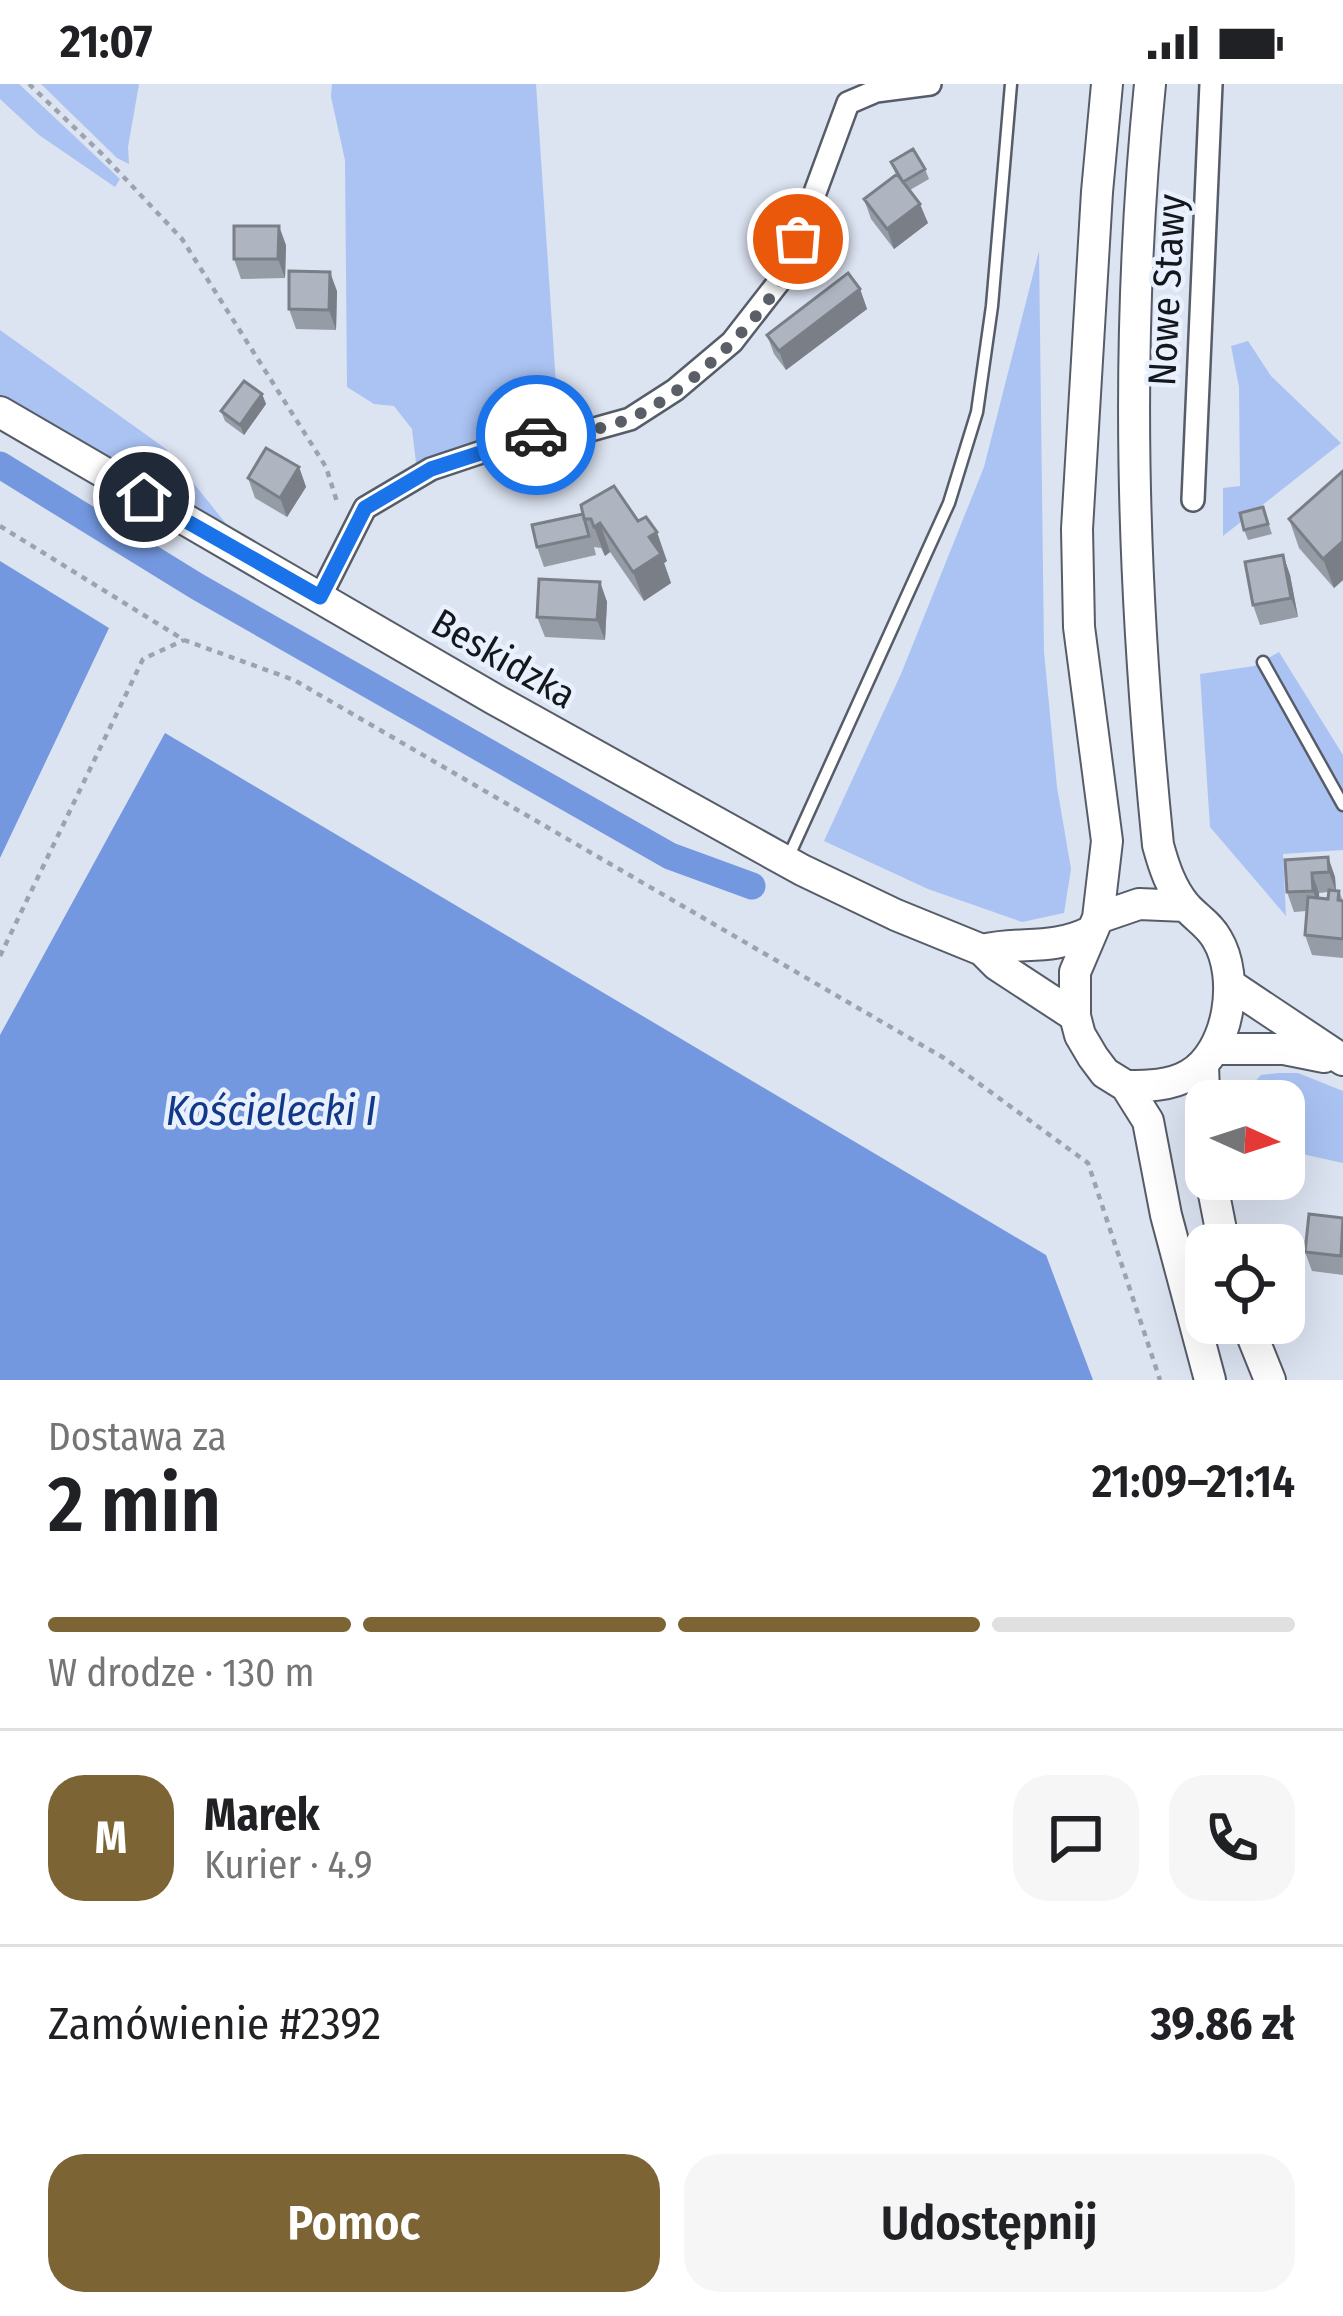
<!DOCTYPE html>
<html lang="pl">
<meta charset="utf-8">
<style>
body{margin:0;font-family:"Fira Sans Condensed",sans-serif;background:#f6f6f6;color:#202124;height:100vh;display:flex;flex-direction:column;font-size:45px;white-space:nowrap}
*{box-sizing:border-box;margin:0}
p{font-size:39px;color:#757577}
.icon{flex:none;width:66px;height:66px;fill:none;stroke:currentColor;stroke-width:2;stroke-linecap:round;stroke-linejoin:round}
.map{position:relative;height:1296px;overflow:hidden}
.details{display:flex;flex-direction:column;background:#fff;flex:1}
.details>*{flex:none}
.needle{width:78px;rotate:93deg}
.buttons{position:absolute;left:1185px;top:996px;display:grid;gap:24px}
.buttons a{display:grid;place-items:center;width:120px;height:120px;border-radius:24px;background:#fff;box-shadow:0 12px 48px #0002;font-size:60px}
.pin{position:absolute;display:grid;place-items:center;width:102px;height:102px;color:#fff;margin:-51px;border:6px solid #fff;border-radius:50%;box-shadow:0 3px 12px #0007}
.courier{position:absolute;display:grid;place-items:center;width:120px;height:120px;margin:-60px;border:9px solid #1a73e8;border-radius:50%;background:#fff;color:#222;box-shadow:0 3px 15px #0007}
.head em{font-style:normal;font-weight:600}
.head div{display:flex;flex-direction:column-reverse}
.head{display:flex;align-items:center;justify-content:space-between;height:204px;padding:0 48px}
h1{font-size:78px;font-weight:600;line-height:90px}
.bar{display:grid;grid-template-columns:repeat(4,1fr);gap:18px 12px;align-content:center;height:144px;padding:0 48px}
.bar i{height:15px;border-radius:9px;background:#e0e0e0}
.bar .on{background:#7c6435}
.bar p{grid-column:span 4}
.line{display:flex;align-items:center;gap:30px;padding:0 48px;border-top:3px solid #e0e0e0}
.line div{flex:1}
.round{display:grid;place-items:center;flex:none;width:126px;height:126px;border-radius:36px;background:#f6f6f6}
.button{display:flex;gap:24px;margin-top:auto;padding:24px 48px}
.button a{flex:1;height:138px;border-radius:36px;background:#7c6435;color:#fff;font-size:48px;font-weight:600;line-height:138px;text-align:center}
.button a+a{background:#f6f6f6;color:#202124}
.status{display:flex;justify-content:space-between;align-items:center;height:84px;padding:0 60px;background:#fff;direction:ltr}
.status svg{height:33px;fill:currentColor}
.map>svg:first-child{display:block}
.green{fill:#aac3f3}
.water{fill:#7498e0}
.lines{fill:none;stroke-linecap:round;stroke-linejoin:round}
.canal{stroke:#7498e0;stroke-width:27}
.lane-casing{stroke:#575d68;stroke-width:15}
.street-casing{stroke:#575d68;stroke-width:26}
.secondary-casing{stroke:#575d68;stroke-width:34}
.path{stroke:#9da3ae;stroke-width:4.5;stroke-dasharray:6 6;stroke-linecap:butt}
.lane{stroke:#fff;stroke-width:10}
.street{stroke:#fff;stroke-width:21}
.secondary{stroke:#fff;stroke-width:30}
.wall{fill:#969ca6;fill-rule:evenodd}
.shaded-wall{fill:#7a7f87}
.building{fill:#aeb5c1;stroke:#7a7f87;stroke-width:3}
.done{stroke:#5a5e66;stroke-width:12;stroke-dasharray:0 21.6}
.route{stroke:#1a73e8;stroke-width:15}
.labels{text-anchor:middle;stroke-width:9;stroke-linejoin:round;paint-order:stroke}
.street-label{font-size:39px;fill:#14171b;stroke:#e9f0fe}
.water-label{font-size:42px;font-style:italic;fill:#12388a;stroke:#e9f0fe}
</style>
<div class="status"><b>21:07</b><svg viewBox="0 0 49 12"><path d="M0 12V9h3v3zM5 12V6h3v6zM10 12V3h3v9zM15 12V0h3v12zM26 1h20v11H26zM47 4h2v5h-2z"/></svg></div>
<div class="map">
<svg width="1343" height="1296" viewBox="0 0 1343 1296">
<rect width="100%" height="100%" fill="#dce3f1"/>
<path class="green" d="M0,0H19L120,95L115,103L39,51L0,15Z
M41,0H139L128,63L129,80L117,74Z
M332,0H536L558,330L417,387L412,345L394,322L374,320L347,303L345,76L331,13Z
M1039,167L1044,568L1057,703L1071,785L1064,829L1022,838L928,805L824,757L901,590L984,383Z
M0,246L166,365L244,462L0,311Z
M1248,257L1271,292L1341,359L1223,452V404L1240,402L1239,303L1231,262Z
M1279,568L1343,671V766L1283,770L1286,832L1210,743L1200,590L1254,582Z
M1278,989H1298L1343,1007V1079L1284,1066V1017H1237L1261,991Z"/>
<path class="water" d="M0,477L109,544L0,774Z
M165,649L1046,1171L1093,1296H0V951Z"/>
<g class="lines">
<path class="canal" d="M0,381L198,503L670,772L752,802"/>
<g class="lane-casing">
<path id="lane" d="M1263,578L1343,721
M788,774L949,419L977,328L992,222L1011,0"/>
</g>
<g class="street-casing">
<path id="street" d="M1193,416L1211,0
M320,513L365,424L431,385L533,351L580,349L630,335L675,306L732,258L785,190L848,19L876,7L930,0"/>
</g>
<g class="secondary-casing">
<path id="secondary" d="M1107,0L1097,108L1077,445L1079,543L1107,757L1098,834L1075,888V932L1080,951L1093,973L1105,989L1126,1002L1148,1037L1166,1131L1210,1296
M0,328L494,615L802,786L896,831L982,866L997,881L1075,932
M1098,834L1139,820L1186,822
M982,866C1022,857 1050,867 1090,848
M1229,900L1343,976
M1214,965H1284L1324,973
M1203,981L1206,1064
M1126,1002C1147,1002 1170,1002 1189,991C1230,967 1240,893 1217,855C1209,840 1195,833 1185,821C1171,804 1164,783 1158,761C1132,503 1124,259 1150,0
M1211,1095L1224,1161
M1247,1239L1270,1296"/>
</g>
<path class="path" d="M29,0L103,71L182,155L326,383L338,421
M0,442L184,556L294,596L944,974L1088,1079L1160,1296
M0,872L143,575L184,556"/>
<use href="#lane" class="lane"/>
<use href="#street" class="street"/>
<use href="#secondary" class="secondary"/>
</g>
<path class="wall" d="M891,78L925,85L929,95L910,106L928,139L894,165L871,135L864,115L896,91Z
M286,161L285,194L241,195L234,175Z
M860,205L867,225L786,286L774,270L767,251Z
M337,207L336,246L296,245L289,225Z
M262,310L266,320L244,351L225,337L221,327Z
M299,383L306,403L287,433L255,414L248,394Z
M1343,387V496L1334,504L1299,464L1289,435Z
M1263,423L1272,450L1248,456L1244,446Z
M583,430L667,477L664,479L671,499L644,517L610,468L605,472L601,464L594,463L596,471L544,483L537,463Z
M1283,471L1290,491L1298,533L1260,541L1253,521Z
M600,498L607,518L605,556L545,553L537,533Z
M1328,773L1335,793L1336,807H1339L1343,817V874L1312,871L1305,851L1307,827L1294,828L1287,808ZM1328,808V815L1319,814V809Z
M1343,1134V1191L1312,1187L1305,1168Z"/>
<path class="shaded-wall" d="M920,120L928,139L894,165L887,145Z
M279,142L286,161L285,194L278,175Z
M330,188L337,207L336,246L329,226Z
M860,205L867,225L786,286L779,267Z
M262,310L266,320L244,351L240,341Z
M299,383L306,403L287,433L280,414Z
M600,439L610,468L605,472L594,443Z
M657,448L667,477L664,479L671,499L644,517L633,488L649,453Z
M1343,457V496L1334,504L1323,475Z
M1283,471L1290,491L1298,533L1291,514Z
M600,498L607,518L605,556L597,536Z
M1328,773L1335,793L1336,808L1329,788Z
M1312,789L1319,809L1320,826L1313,807Z"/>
<path class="building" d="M913,65L925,85L903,98L891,78Z
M897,90L920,120L887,145L864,115Z
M234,142H279L278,175H234Z
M289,187L330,188L329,226L289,225Z
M848,189L860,205L779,267L767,251Z
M244,297L262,310L240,341L221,327Z
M266,364L299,383L280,414L248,394Z
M1343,387V457L1323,475L1289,435Z
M614,402L638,437L646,433L657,448L649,453L661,470L633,488L600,439L594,443L591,435H584L581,421Z
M1263,423L1268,440L1244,446L1240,429Z
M583,430L589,452L537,463L532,441Z
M1283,471L1291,514L1253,521L1245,478Z
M539,495L600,498L597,536L537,533Z
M1328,773L1329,788L1312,789L1313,807L1287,808L1285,776Z
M1329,806L1339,807L1338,816L1343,817V855L1305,851L1308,813L1328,815Z
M1309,1130L1343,1134L1341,1172L1305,1168Z"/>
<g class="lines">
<path class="done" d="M536,351C567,350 598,348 628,335C681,314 758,241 785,190C791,180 794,167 798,155"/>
<path class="route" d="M144,413L320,513L365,424L431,385L536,351"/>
</g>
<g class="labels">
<g class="street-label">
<text transform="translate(1166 206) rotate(-87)" y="14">Nowe Stawy</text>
<text transform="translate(504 574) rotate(30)" y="14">Beskidzka</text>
</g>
<g class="water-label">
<text x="271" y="1041">Kościelecki I</text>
</g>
</g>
</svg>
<div class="buttons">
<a><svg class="needle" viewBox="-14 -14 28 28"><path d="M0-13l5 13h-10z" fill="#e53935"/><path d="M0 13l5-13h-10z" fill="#757577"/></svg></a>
<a><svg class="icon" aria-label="locate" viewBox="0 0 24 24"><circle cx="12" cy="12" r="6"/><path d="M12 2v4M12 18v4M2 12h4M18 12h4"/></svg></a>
</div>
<div class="pin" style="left:798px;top:155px;background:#ea580c"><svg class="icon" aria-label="bag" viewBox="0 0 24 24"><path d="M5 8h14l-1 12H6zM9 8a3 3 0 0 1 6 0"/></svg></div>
<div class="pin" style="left:144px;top:413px;background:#1f2937"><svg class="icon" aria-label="home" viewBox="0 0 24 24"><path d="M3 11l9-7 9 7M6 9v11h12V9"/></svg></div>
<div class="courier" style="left:536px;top:351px"><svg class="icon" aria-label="car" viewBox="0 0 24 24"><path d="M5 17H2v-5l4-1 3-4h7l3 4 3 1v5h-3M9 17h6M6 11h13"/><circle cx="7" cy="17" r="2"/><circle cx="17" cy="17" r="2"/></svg></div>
</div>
<section class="details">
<div class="head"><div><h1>2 min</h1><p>Dostawa za</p></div><em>21:09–21:14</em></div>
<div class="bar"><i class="on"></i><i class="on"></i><i class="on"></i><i></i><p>W drodze · 130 m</p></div>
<div class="line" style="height:216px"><b class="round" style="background:#7c6435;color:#fff">M</b><div><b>Marek</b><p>Kurier · 4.9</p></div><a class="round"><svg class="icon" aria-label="chat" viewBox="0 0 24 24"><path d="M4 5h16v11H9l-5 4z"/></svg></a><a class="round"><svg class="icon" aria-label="phone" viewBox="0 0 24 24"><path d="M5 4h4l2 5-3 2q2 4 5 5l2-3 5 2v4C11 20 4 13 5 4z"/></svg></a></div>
<div class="line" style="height:156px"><div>Zamówienie #2392</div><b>39.86 zł</b></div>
<div class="button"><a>Pomoc</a><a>Udostępnij</a></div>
</section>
